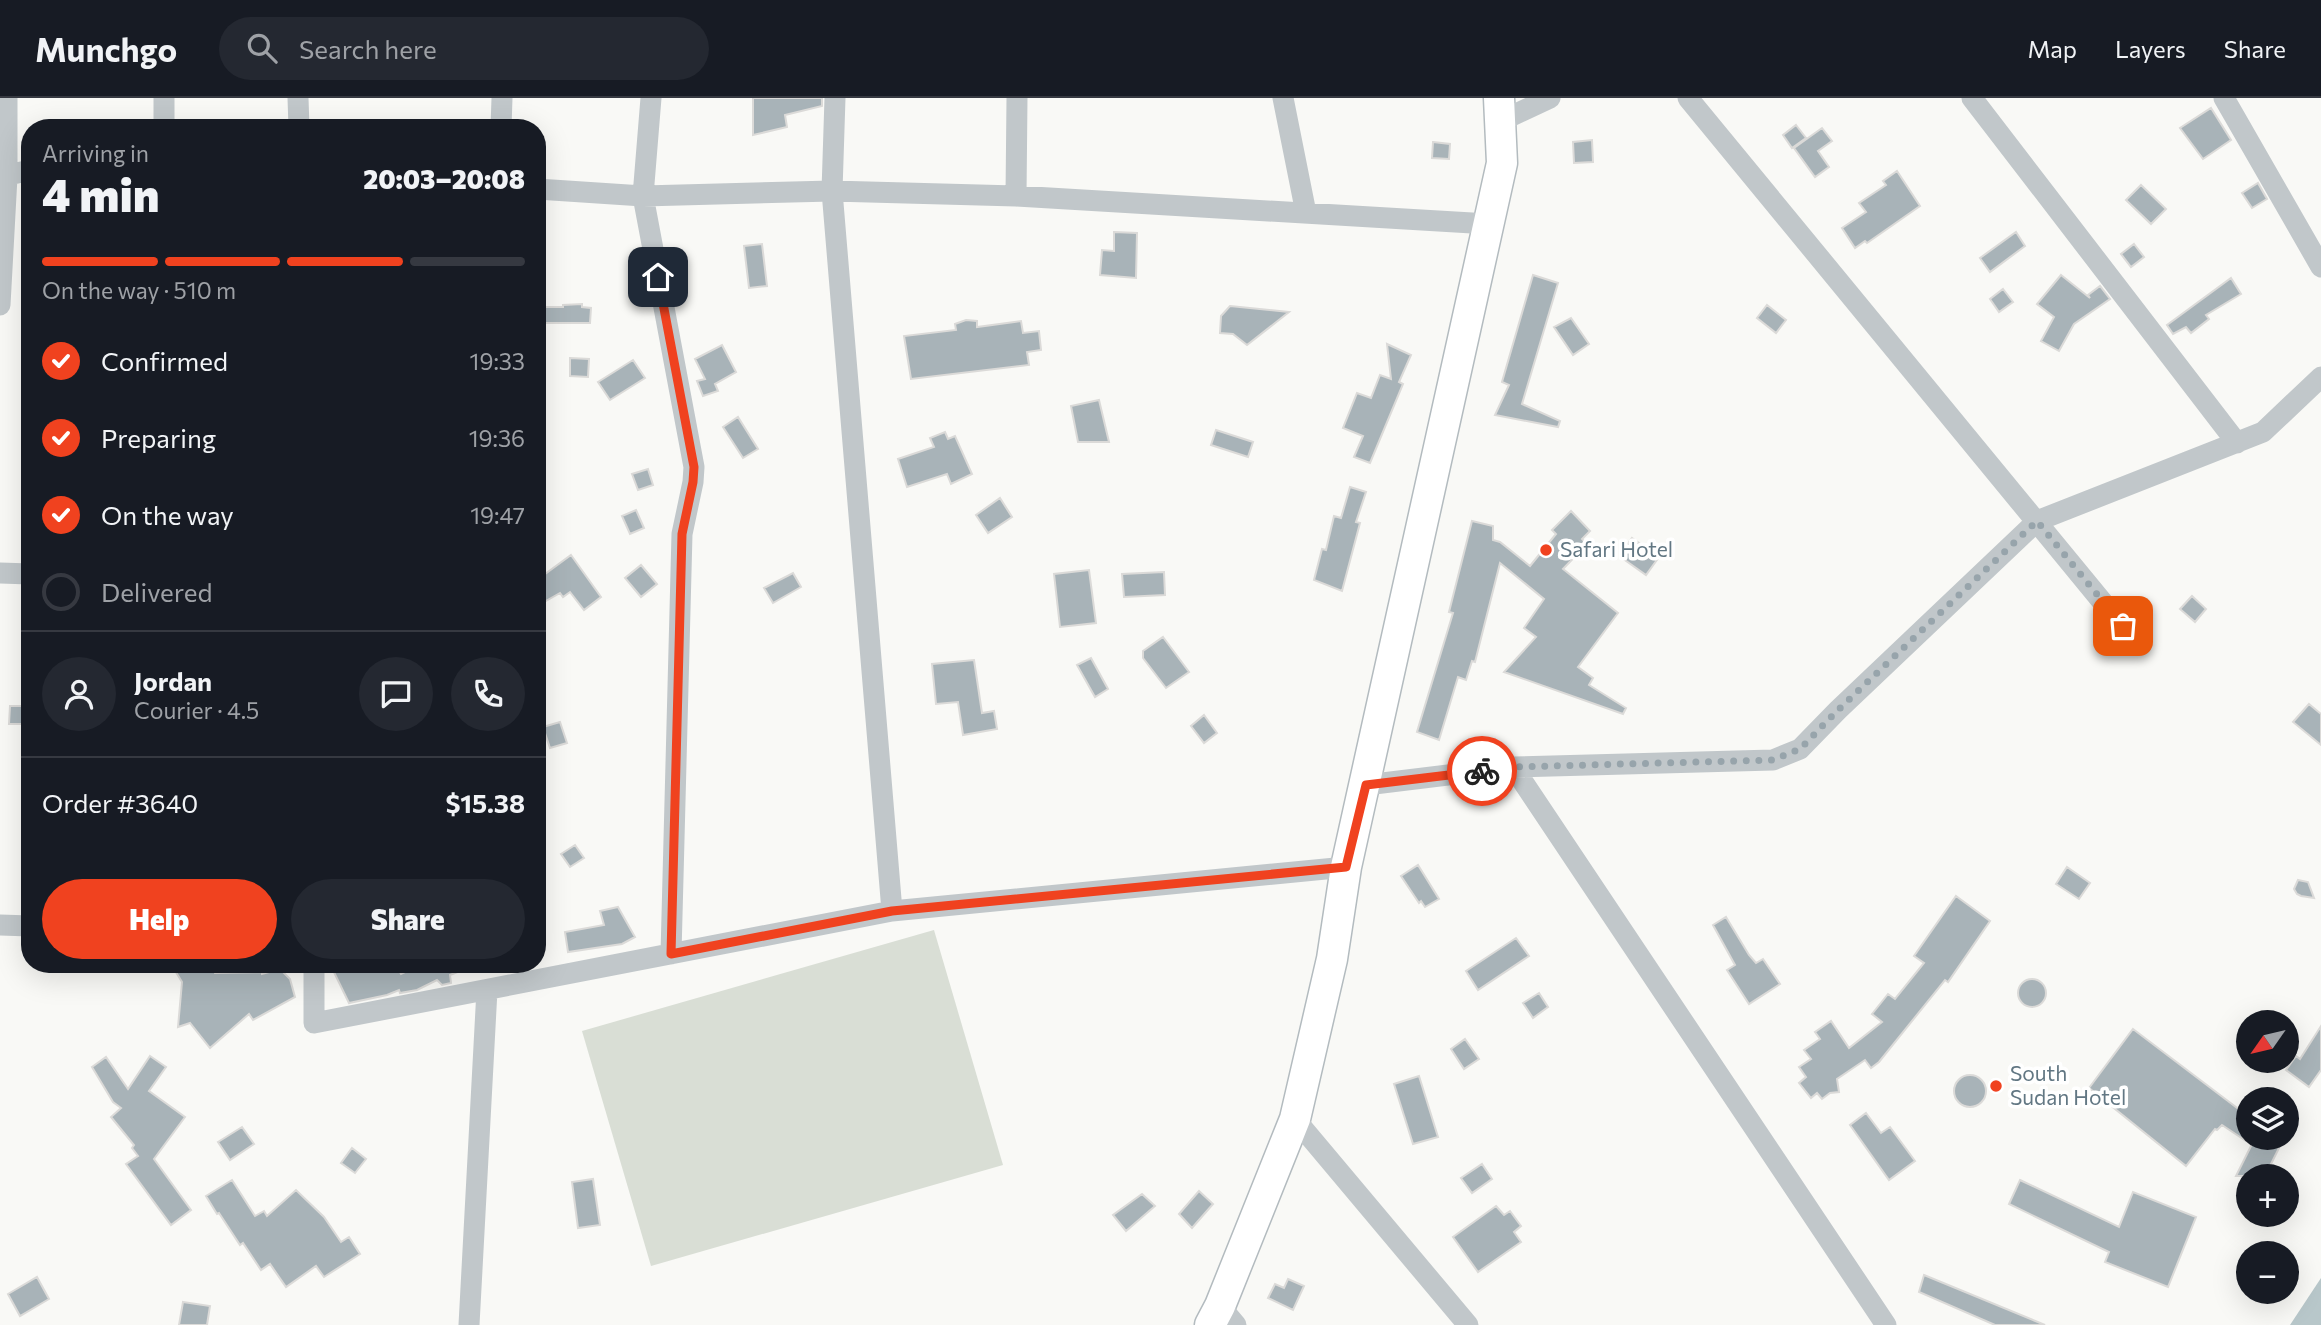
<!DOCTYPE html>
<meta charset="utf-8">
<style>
body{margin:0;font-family:Commissioner,sans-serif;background:#242831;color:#f1f3f6;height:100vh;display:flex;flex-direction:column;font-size:26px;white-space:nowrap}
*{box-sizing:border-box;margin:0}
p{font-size:23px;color:#9ea1a6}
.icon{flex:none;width:38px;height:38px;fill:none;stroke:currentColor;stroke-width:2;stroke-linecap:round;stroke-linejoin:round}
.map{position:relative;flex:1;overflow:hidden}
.details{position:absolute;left:21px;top:21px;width:525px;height:854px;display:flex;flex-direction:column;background:#171b24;border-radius:28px;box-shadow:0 7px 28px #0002}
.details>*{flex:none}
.needle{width:46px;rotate:236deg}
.tools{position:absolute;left:2236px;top:912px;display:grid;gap:14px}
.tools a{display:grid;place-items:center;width:63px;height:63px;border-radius:50%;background:#171b24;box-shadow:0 7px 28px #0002;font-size:35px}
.pin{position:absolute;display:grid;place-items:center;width:60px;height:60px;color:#fff;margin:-30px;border-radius:14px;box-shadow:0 4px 10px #0006}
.courier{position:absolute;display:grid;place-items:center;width:70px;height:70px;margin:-35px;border:5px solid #f0421f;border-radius:50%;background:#fff;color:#222;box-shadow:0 2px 9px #0007}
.headline em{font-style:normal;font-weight:800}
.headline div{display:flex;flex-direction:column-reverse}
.headline{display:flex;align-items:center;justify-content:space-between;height:119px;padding:0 21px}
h1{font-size:46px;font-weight:800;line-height:52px}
.bar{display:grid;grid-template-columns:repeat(4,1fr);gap:10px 7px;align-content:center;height:84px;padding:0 21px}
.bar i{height:9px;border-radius:5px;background:#363941}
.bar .current{background:#f0421f}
.bar p{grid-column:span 4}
.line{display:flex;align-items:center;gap:18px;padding:0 21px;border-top:2px solid #363941}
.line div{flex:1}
.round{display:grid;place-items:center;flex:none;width:74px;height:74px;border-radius:37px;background:#242831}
ol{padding:0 21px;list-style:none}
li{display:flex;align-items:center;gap:21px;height:77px}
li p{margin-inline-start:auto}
li .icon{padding:7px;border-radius:50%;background:#f0421f;color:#fff;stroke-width:4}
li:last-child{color:#9ea1a6}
li i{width:38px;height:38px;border:4px solid #363941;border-radius:50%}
.action{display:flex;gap:14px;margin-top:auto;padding:14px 21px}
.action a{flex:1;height:80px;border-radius:42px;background:#f0421f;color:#fff;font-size:28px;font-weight:800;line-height:80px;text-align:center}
.action a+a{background:#242831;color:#f1f3f6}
header{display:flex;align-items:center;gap:42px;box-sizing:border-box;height:98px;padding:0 35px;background:#171b24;border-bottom:2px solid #363941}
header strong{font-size:33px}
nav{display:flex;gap:38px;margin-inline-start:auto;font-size:24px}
.search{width:490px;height:63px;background:#242831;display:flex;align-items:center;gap:18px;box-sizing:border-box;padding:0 24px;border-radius:38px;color:#9ea1a6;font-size:26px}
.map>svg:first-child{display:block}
.green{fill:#d9ded5}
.water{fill:#b8c7ca}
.building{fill:#a8b3b8;stroke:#dbdad8;stroke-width:2}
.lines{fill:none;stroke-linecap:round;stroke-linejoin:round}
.secondary-casing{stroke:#b3bbbf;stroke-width:33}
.street{stroke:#c1c7ca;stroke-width:21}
.secondary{stroke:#fff;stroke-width:30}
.done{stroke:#97a4ab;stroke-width:7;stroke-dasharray:0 12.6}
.route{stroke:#f0421f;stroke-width:9}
.poi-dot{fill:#f0421f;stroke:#fff;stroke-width:2.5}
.labels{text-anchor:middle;stroke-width:7;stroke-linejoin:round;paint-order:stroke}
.poi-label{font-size:21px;fill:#627783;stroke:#fff;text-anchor:start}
</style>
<header>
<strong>Munchgo</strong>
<div class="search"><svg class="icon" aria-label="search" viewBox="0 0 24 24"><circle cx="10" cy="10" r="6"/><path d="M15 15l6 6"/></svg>Search here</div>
<nav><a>Map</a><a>Layers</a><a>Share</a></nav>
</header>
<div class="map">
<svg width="2321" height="1227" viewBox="0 0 2321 1227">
<rect width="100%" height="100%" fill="#f9f9f6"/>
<path class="green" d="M934,832L1003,1067L651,1168L582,933Z"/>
<path class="water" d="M2321,1180V1227H2290Z"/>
<path class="building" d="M753,0H822V8L785,17L787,29L753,37Z
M2211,10L2231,42L2203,61L2180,30Z
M1796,27L1806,40L1792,50L1783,37Z
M1822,30L1832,43L1818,53L1829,69L1815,79L1794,50Z
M1592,42L1593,64L1574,65L1573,44Z
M1433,44L1450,46L1449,61L1432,60Z
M1897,73L1920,108L1867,145L1865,143L1855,150L1842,130L1866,114L1859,105L1886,87L1883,83Z
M2258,85L2267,101L2252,110L2242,95Z
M2141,87L2166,111L2151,126L2126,102Z
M1114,134L1137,135L1136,180L1100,177L1102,152L1114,153Z
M2016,134L2025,148L1990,174L1980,160Z
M762,146L767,188L749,190L744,148Z
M2134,146L2144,159L2131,169L2121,156Z
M1533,177L1558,185L1522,306L1560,323L1558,329L1495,317L1509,287L1502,284Z
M2061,177L2090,200L2088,197L2100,188L2110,201L2074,226L2059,253L2041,243L2054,219L2037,206Z
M2231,180L2241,196L2206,217L2209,221L2191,235L2186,229L2173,236L2167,227Z
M2003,191L2013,204L1999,214L1990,201Z
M582,206V209L591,210L590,225H537V209H563V207Z
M1767,207L1786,222L1776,235L1757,220Z
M1230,208L1289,214L1247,247L1233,236L1220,235L1221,218Z
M1571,220L1589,246L1573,257L1554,229Z
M966,222L977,223V229L1021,223L1023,235L1039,233L1041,252L1027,254L1029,267L911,281L904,238L956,232L955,226Z
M1387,246L1411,257L1399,284L1403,286L1370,365L1354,359L1363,338L1343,330L1357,295L1371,300L1380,277L1391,281Z
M722,247L736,274L715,286L718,293L703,298L697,283L705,281L695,261Z
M570,260L589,261L588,279L570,278Z
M633,262L645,280L610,302L598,284Z
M1099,302L1109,344H1078L1071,308Z
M738,319L758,351L743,360L723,329Z
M1216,332L1253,344L1248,359L1211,347Z
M945,334L948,341L955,338L972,376L951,386L947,376L907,389L898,361L934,349L930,340Z
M648,371L653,387L638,392L632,376Z
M1350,389L1366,394L1356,424L1360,425L1342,493L1314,482L1322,451L1326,452L1334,418L1341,420Z
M1000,400L1012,419L988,435L976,417Z
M636,412L644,430L630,436L622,418Z
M1571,413L1590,433L1582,441L1587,446L1563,471L1618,515L1578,569L1593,580L1589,587L1626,610L1623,616L1504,574L1536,539L1524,530L1544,501L1500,465L1475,564L1472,563L1466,582L1458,579L1439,642L1417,634L1453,515L1449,514L1472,423L1493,428V442L1500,444L1530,468L1556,436L1552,432Z
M1632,440L1659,459L1646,477L1622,460V454Z
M571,457L601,499L584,512L570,494L563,499L560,495L537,508V482Z
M641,467L657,486L641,499L625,480Z
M1089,472L1096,525L1060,529L1054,476Z
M1164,474L1165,497L1124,499L1122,476Z
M793,475L801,489L773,505L764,490Z
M2192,498L2206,511L2195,524L2180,511Z
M1163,539L1189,574L1166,590L1143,560V553Z
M1091,560L1108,591L1095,599L1077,567Z
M974,562L982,615L994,613L997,631L963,637L958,604L936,606L932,566Z
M2309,606L2321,616V647L2293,624Z
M10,608H27L26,626H9Z
M1204,617L1217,635L1204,645L1191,628Z
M560,624L567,645L550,650L543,629Z
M575,747L584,760L570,769L561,756Z
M1418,767L1439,801L1425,809L1421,803L1419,805L1401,778Z
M2067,769L2090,785L2079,801L2056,786Z
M2298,782L2308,784L2314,800L2301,798L2297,796L2294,791Z
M1956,798L1990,823L1948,884L1945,882L1879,964L1871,970L1865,962L1837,981L1839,994L1830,995L1822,1001L1817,995L1811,1000L1799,985L1806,979L1799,969L1811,961L1804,952L1820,941L1815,934L1831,923L1849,950L1882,924L1872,916L1888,896L1895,901L1924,865L1914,858Z
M618,809L635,839L622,846L568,854L565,834L604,827L600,813Z
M1726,819L1749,857L1756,865L1763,861L1780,886L1749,906L1727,872L1735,867L1713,827Z
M1516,840L1529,858L1478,892L1466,873Z
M171,866H212L215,875L262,874V876L280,871L290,881L295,899L253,922L249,916L210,950L190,925L178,929L182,884Z
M330,866H396L401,876L418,868L416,866L475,867L450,877L451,885L442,887L437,882L417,892L400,895L399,892L387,897L349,905Z
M2018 895a14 14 0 1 1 28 0a14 14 0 1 1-28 0Z
M1539,895L1548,909L1533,920L1523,905Z
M2321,928V972L2309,989L2286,972L2296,958L2300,961Z
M2133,931L2249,1019V1045L2222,1027L2217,1032L2215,1031L2186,1068L2089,990Z
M1465,941L1479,961L1464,971L1451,951Z
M150,958L166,969L149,993L185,1019L154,1061L191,1112L171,1127L126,1066L138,1058L132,1050L134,1047L111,1019L121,1010L113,1004L92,969L106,959L128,991Z
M1954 993a16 16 0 1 1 32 0a16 16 0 1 1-32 0Z
M1419,978L1438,1039L1413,1046L1394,986Z
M1866,1015L1881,1035L1890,1029L1915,1063L1889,1082L1850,1027Z
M242,1029L254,1046L230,1062L218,1044Z
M2255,1040H2284L2265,1078H2236Z
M352,1050L366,1061L355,1075L341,1065Z
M1482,1066L1492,1081L1472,1095L1461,1080Z
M593,1081L600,1127L578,1130L572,1084Z
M232,1082L255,1118L264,1113L267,1118L296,1092L324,1119L341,1144L349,1139L360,1156L324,1179L316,1168L286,1189L270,1166L261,1172L243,1145L240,1147L219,1115L217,1116L206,1098Z
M2020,1082L2119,1129L2133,1094L2196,1119L2168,1189L2105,1164L2109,1154L2009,1106Z
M1199,1093L1213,1106L1192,1130L1179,1116Z
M1142,1096L1155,1108L1126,1133L1113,1117Z
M1496,1108L1504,1117L1510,1113L1521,1128L1514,1134L1521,1144L1478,1174L1453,1139Z
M1924,1177L2045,1227H1995L1919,1194Z
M37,1179L49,1201L20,1218L8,1196Z
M1288,1181L1304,1188L1293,1212L1268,1200L1275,1186L1284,1190Z
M183,1204L210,1208L207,1227H179Z"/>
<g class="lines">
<g class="secondary-casing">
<path id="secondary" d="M1210,1227L1220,1208L1295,1021L1332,861L1346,769L1502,65L1499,0"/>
</g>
<path class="street" d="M298,0L299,30
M651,0L643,98L694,369L693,384L682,436L671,856
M1283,0L1306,115
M1688,0L2123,529
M1972,0L2237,345
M2224,0L2321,169
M1501,23L1550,0
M164,30V0
M501,30L502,0
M0,79L30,72
M537,91L643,98L832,93L1016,98L1489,126
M1016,98L1017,0
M0,207L7,79V0
M0,475L30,476
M1513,669L1886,1227
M1366,687L1513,669L1773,662L1800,651L1838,612L2037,423L2263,334L2321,279
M892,813L1346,769
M0,827L30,828
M314,866V925L892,813L832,93L835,0
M1295,1021L1468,1227
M1220,1208L1236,1227
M469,1227L487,892"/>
<use href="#secondary" class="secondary"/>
</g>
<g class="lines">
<path class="done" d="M1482,673L1513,669L1773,662L1800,651L1838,612L2037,423L2123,528"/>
<path class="route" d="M658,179L694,369L693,384L682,436L671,856L892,813L1346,769L1366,687L1482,673"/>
</g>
<g class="poi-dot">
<circle cx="1546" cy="452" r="7"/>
<circle cx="1996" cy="988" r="7"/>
</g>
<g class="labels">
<g class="poi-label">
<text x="1560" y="459">Safari Hotel</text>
<text x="2010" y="983">South<tspan x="2010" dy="24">Sudan Hotel</tspan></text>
</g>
</g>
</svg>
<div class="tools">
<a><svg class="needle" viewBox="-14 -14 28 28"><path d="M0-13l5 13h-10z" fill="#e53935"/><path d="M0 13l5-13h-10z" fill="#9ea1a6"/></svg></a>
<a><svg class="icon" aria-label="layers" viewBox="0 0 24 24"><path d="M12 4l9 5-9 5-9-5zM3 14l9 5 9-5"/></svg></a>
<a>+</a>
<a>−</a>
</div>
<div class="pin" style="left:2123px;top:528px;background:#ea580c"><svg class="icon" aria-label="bag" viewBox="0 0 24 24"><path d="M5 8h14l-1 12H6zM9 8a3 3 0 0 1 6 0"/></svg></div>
<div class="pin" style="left:658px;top:179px;background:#1f2937"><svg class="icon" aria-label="home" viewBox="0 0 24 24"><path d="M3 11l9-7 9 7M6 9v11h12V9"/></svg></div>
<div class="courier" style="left:1482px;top:673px"><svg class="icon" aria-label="bike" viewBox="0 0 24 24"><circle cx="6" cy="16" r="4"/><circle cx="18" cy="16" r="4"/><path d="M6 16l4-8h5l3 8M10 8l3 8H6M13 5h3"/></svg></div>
<section class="details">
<div class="headline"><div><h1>4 min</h1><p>Arriving in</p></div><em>20:03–20:08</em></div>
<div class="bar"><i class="current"></i><i class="current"></i><i class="current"></i><i></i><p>On the way · 510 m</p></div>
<ol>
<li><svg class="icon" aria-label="check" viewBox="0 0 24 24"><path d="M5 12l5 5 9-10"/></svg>Confirmed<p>19:33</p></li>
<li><svg class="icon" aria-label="check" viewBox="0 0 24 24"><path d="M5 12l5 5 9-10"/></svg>Preparing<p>19:36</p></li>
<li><svg class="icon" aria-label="check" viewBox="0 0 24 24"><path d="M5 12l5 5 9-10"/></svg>On the way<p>19:47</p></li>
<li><i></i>Delivered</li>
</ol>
<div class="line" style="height:126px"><a class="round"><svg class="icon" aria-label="person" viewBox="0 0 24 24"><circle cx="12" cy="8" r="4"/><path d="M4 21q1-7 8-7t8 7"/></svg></a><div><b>Jordan</b><p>Courier · 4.5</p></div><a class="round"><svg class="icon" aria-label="chat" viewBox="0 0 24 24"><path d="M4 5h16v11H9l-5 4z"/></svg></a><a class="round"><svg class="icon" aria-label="phone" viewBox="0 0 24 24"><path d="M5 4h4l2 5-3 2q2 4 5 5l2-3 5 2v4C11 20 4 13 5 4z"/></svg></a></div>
<div class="line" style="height:91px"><div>Order #3640</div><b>$15.38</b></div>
<div class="action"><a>Help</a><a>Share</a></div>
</section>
</div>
